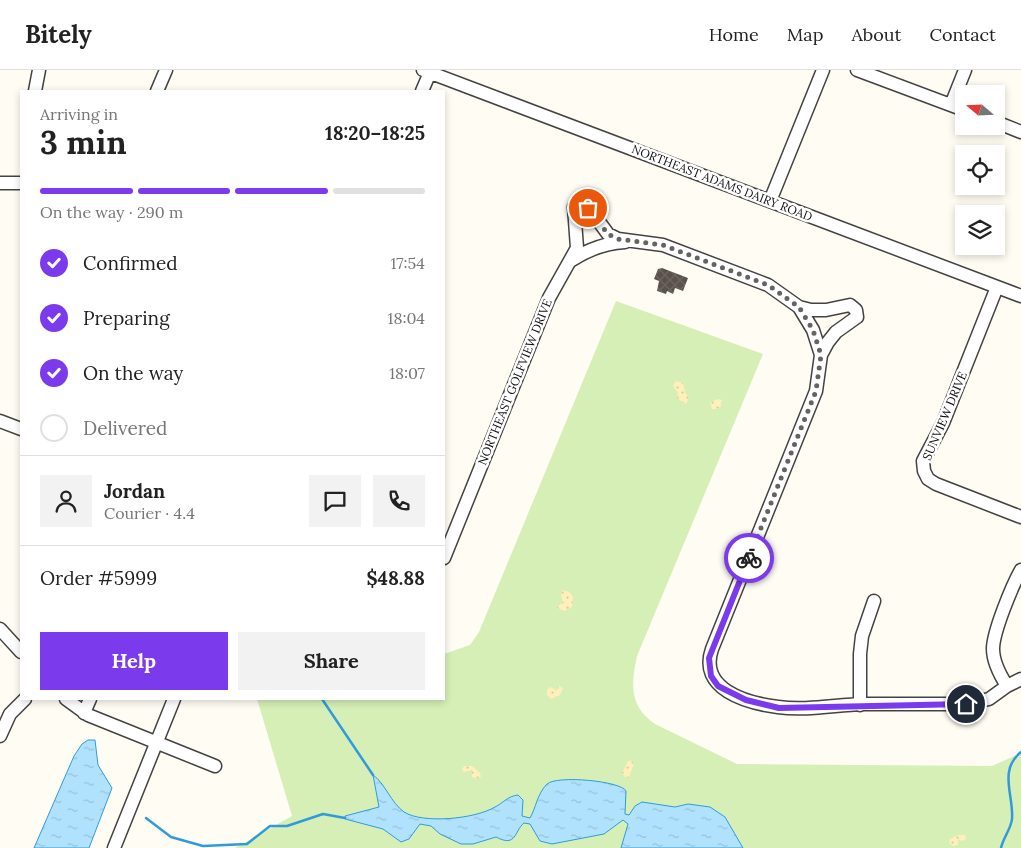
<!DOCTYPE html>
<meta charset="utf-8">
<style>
body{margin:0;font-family:Lora,serif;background:#f2f2f2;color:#222;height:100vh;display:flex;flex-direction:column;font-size:19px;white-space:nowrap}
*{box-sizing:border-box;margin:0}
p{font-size:16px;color:#767676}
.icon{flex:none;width:28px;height:28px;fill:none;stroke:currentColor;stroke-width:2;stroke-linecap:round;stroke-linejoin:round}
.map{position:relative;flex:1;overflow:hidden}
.panel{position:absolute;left:20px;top:20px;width:425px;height:610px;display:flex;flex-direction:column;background:#fff;border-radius:0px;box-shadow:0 2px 8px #0003}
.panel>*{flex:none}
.needle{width:32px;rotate:289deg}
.tools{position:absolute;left:955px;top:15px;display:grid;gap:10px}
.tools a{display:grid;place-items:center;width:50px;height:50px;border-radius:0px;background:#fff;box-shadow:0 2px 8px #0003;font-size:25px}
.pin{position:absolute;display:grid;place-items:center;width:42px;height:42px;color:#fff;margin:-21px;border:2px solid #fff;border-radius:50%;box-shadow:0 1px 5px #0007}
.courier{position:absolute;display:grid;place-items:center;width:50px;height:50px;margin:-25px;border:4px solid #7c3aed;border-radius:50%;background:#fff;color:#222;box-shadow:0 1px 6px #0007}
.headline em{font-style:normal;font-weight:700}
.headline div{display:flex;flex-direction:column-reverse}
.headline{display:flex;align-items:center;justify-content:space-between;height:85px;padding:0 20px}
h1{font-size:32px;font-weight:700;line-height:38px}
.bar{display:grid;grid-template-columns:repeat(4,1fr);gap:8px 5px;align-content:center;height:60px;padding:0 20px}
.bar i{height:6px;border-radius:4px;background:#e0e0e0}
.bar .current{background:#7c3aed}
.bar p{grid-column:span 4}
.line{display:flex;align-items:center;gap:12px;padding:0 20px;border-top:1px solid #e0e0e0}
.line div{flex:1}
.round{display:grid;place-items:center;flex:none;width:52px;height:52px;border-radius:0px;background:#f2f2f2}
ol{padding:0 20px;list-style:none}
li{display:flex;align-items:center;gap:15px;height:55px}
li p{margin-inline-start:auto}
li .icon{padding:5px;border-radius:50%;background:#7c3aed;color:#fff;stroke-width:4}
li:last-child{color:#767676}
li i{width:28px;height:28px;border:2px solid #e0e0e0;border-radius:50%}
.button{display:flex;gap:10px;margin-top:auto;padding:10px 20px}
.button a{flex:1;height:58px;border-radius:0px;background:#7c3aed;color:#fff;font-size:20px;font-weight:700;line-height:58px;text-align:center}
.button a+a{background:#f2f2f2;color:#222}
header{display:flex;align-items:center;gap:30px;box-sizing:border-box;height:70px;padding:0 25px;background:#fff;border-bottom:1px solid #e0e0e0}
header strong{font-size:24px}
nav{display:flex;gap:28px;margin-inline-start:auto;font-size:18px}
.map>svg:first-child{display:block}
.grass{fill:#d5efb7}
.sand{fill:url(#sand-dots)}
.water{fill:url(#water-ripples);stroke:#2f9bdd}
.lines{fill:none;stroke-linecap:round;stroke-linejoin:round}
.stream{stroke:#2f9bdd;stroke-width:2.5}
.building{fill:url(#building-cross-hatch)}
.minor-casing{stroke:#434343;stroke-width:15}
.minor{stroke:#fff;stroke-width:12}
.done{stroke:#64635f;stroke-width:5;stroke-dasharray:0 9}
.route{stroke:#7c3aed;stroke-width:6}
.labels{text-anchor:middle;stroke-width:5;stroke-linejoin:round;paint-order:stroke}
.street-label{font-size:12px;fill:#101010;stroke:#fff}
</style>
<header>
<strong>Bitely</strong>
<nav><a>Home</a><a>Map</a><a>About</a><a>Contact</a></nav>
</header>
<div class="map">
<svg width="1021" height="778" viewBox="0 0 1021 778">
<defs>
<pattern id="sand-dots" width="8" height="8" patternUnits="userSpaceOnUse" patternTransform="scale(1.25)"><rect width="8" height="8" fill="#ffefbb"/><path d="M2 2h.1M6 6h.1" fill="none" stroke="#dacca0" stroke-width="1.8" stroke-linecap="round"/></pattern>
<pattern id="water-ripples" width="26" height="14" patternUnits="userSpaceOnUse" patternTransform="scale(1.25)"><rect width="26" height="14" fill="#b1e2fd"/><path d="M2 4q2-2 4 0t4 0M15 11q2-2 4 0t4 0" fill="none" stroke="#97c1d8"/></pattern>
<pattern id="building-cross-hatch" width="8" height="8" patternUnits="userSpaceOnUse" patternTransform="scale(1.25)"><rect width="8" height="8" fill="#5a514b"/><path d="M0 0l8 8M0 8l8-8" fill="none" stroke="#6d6561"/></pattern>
</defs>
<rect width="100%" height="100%" fill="#fffcf3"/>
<path class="grass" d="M616,231L763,284L637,586C631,614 629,636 655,654L737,694L992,696L1021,683V778H235L292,746L257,629H444V584L470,575L479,562Z"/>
<path class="sand" d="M676,311L683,313L685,322L689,328L686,334L677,328L678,323L673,316Z
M718,329L722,330L721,336L717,339H712L710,332Z
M563,520L569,522L573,527L572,537L564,541L556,537L563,533L561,525Z
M559,616L563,618L560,625L551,629L547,625V619L551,617L556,621Z
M628,691H632L634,694L629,707L626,708L622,703Z
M464,696H472L480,703L481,707L477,709L472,707V700L464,702L462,700Z
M958,765H965L966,769L962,771L958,769V775L953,776L949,773L950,769Z"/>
<path class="water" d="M88,670H95L98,695L112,718L89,778H34L74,686L82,674Z
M373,705C385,713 391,733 404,742C423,754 475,749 495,737C503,733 508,726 518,725L523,730L522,746L530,748C536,738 537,724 547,714C557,705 621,711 626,721L625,744L629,745L635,736L642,732L675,737L688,734L710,737L725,747L743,778H621L628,754L623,750L604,764L552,774L540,771L530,754L524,753C514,761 517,778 496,767L473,774H461L440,764L431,756L420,754L409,769L401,772L383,759L345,749V746L379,737Z"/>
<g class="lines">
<path class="stream" d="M322,629L373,705
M146,748L171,767L203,776L247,774L270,756H287L323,744L345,748
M1001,778C1003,768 1011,759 1012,749C1014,726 998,700 1021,682"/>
</g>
<path class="building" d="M662,198L688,208L683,221L675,218L673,224L667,221L666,224L657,221L659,211L654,209L658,199Z"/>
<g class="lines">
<g class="minor-casing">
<path id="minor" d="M423,0L1021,226
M857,0L964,40
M35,21L39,0
M157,21L166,0
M422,21L431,0
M951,35L965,0
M996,52L1021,62
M0,113H21
M770,131L823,0
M572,190C589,179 605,173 625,172
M997,217L943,353L923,391L924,401L928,409L936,414L1021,447
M799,237L813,260L821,285
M0,351L21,359
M444,488L549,228L577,178L574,137L579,134H586L608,164L618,169L663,175L768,215L799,237L811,240H826L850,235L856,240L857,247L836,262L828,272L821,285L816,321L712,579C698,619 746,633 778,637C805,641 835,635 862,634C897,634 931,634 966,634L989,629L1007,616L1021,609
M0,559L21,582
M1007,616C1000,605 993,592 993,579C993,562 1012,516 1021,500
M66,629L88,645L215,696
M860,635V584L862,566L874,531
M84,643L90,629
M0,666L10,644L25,629
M114,778L174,629"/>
</g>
<use href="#minor" class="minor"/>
</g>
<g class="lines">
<path class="done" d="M588,138L608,164L618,169L663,175L768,215L799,237L813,260L821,285L816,321L749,488"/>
<path class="route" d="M749,488L709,588L711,606L718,616L746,630L779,638L966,634"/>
</g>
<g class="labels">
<g class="street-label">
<text transform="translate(722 113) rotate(21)" y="4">NORTHEAST ADAMS DAIRY ROAD</text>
<text transform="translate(515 312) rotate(-68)" y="4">NORTHEAST GOLFVIEW DRIVE</text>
<text transform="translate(945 346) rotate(-67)" y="4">SUNVIEW DRIVE</text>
</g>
</g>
</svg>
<div class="tools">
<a><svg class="needle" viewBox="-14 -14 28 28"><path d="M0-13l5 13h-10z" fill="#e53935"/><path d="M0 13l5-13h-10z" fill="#767676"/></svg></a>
<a><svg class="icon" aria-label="locate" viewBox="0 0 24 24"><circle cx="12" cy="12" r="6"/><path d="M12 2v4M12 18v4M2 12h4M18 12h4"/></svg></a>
<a><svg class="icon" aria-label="layers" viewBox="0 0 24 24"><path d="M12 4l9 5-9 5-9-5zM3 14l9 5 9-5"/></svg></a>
</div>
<div class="pin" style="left:588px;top:138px;background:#ea580c"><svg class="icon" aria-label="bag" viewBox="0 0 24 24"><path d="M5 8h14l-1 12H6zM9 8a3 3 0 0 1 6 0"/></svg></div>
<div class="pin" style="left:966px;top:634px;background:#1f2937"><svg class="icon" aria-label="home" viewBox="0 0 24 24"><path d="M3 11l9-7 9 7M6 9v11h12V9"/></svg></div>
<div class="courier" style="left:749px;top:488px"><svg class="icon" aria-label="bike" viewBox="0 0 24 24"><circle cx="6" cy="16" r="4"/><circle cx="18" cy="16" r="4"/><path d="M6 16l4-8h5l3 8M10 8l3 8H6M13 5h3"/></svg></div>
<section class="panel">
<div class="headline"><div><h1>3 min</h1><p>Arriving in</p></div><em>18:20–18:25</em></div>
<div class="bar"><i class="current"></i><i class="current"></i><i class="current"></i><i></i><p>On the way · 290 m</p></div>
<ol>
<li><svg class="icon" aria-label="check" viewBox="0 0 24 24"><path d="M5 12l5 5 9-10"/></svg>Confirmed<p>17:54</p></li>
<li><svg class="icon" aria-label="check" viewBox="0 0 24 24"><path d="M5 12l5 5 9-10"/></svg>Preparing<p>18:04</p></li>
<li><svg class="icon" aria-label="check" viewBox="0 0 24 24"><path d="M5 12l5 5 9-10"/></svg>On the way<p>18:07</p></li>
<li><i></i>Delivered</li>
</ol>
<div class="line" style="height:90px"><a class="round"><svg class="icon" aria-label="person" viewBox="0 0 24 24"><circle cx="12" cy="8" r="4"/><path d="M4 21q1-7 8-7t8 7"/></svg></a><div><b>Jordan</b><p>Courier · 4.4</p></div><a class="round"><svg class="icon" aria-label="chat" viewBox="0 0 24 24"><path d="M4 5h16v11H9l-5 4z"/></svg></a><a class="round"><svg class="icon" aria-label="phone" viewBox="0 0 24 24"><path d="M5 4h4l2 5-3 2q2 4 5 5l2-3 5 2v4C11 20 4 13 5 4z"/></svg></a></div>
<div class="line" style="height:65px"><div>Order #5999</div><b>$48.88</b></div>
<div class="button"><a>Help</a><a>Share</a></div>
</section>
</div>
